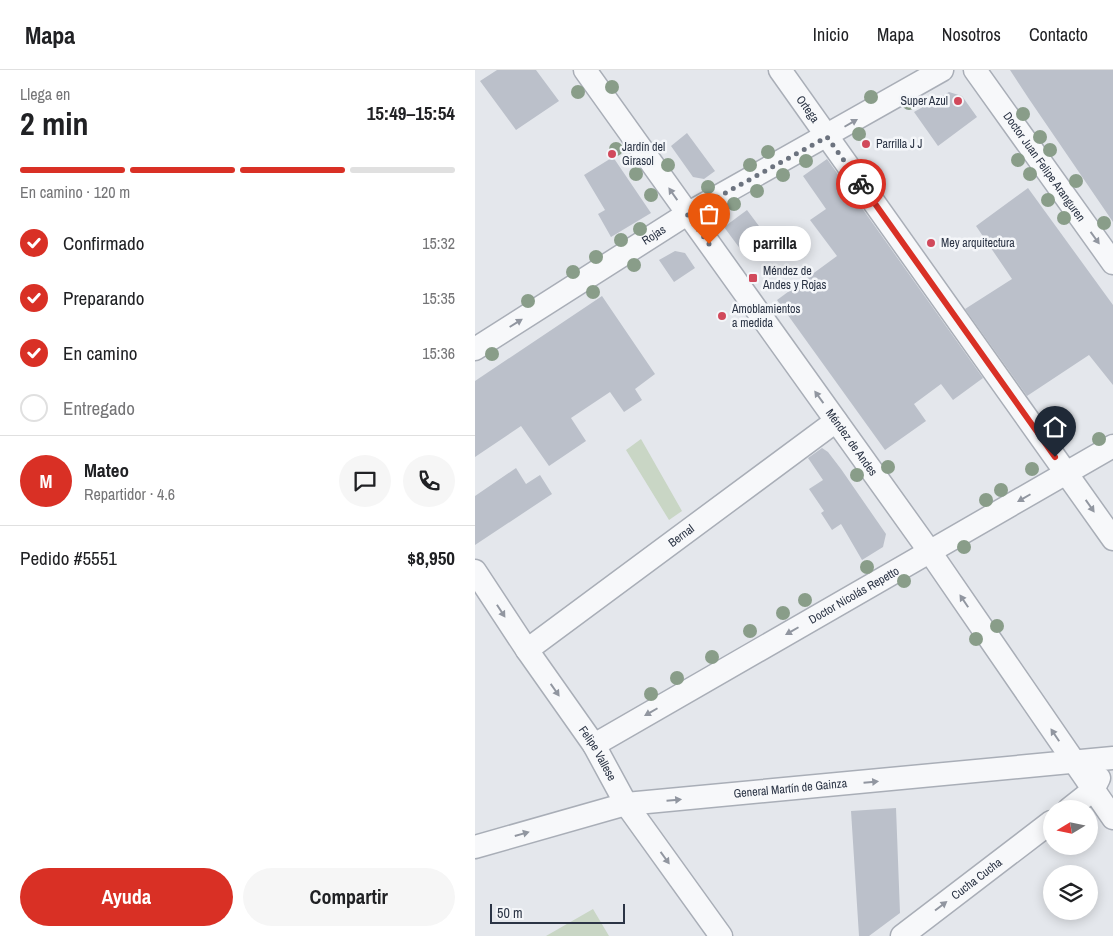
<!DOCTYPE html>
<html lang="es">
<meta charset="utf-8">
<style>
body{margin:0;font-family:"Archivo Narrow",sans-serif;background:#f6f6f6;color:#202124;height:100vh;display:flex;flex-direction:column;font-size:19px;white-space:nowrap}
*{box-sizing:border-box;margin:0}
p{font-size:16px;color:#757577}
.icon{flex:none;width:28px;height:28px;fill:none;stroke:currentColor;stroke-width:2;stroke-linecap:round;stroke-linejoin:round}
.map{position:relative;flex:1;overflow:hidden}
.sheet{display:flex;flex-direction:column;background:#fff;width:475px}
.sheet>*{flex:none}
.needle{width:32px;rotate:260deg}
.buttons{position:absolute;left:568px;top:730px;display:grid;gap:10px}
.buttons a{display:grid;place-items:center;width:55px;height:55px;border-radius:50%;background:#fff;box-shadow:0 2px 12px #0003;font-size:25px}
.scale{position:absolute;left:15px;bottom:12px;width:135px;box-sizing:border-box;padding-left:5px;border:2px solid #2b3445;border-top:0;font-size:14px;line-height:18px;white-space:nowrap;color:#2b3445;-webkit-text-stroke:4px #f4f6f9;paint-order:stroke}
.pin{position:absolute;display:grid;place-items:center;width:42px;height:42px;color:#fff;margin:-51px -21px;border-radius:50% 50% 50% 0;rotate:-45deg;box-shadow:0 0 5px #0007}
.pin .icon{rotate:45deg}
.courier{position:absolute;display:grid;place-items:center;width:50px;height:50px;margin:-25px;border:4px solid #d93025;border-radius:50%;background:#fff;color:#222;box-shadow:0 1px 6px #0007}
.bubble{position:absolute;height:35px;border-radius:18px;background:#fff;box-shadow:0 2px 12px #0003;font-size:16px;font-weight:700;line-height:35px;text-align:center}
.headline em{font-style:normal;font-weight:700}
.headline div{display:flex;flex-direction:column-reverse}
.headline{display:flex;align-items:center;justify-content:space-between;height:85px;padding:0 20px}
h1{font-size:32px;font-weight:700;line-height:38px}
.bar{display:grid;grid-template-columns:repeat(4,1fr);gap:8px 5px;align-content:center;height:60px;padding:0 20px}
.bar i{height:6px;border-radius:4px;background:#e0e0e0}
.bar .active{background:#d93025}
.bar p{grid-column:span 4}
.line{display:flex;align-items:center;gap:12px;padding:0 20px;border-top:1px solid #e0e0e0}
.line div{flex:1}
.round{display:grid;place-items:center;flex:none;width:52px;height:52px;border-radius:26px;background:#f6f6f6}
ol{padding:0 20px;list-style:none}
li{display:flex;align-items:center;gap:15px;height:55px}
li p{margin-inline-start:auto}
li .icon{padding:5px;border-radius:50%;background:#d93025;color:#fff;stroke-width:4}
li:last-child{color:#757577}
li i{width:28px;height:28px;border:2px solid #e0e0e0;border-radius:50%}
.cta{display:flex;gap:10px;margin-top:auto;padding:10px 20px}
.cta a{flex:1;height:58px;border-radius:30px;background:#d93025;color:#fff;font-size:20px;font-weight:700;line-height:58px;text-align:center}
.cta a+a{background:#f6f6f6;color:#202124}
header{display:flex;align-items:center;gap:30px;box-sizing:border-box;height:70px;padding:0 25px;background:#fff;border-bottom:1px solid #e0e0e0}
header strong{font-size:24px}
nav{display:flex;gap:28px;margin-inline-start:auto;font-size:18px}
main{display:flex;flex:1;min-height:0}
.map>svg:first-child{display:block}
.green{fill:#c9d6c5}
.building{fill:#bbc0ca}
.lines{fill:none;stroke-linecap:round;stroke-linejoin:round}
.minor-casing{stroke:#a9aeb7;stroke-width:25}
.minor{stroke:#f7f8fa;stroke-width:22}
.tree{fill:#899d89}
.oneway{fill:#9196a0}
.done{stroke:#6c737f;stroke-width:5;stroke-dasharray:0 9}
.route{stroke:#d93025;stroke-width:6}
.poi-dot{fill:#d1495b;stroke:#f4f6f9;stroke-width:2}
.labels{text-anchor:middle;stroke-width:5;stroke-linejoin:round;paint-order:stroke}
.poi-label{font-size:12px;fill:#2b3445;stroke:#f4f6f9;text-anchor:start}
.street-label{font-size:12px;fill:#2b3445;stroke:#f4f6f9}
</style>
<header>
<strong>Mapa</strong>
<nav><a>Inicio</a><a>Mapa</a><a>Nosotros</a><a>Contacto</a></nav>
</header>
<main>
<section class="sheet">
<div class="headline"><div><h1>2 min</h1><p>Llega en</p></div><em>15:49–15:54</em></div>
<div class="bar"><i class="active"></i><i class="active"></i><i class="active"></i><i></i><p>En camino · 120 m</p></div>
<ol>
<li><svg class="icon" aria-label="check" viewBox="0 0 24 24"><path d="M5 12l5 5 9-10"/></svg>Confirmado<p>15:32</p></li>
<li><svg class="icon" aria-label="check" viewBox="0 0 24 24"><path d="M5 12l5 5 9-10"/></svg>Preparando<p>15:35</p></li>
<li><svg class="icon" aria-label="check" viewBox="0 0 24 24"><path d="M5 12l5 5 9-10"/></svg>En camino<p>15:36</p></li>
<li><i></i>Entregado</li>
</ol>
<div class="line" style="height:90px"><b class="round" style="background:#d93025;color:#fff">M</b><div><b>Mateo</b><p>Repartidor · 4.6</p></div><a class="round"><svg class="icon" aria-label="chat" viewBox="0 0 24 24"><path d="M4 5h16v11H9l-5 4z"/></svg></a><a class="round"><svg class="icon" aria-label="phone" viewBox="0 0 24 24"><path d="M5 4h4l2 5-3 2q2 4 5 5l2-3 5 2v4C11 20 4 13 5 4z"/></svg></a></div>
<div class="line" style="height:65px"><div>Pedido #5551</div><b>$8,950</b></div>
<div class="cta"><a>Ayuda</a><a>Compartir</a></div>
</section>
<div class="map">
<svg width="638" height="866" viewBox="0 0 638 866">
<rect width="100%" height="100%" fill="#e4e7ec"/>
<path class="green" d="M166,369L207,441L194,450L151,380Z
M118,839L134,866H71Z"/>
<path class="building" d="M22,0H61L84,31L41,60L5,11Z
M535,0H638V152L554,29Z
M474,22L487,26L502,47L463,76L439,42Z
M212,63L240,101L229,109L218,107L196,76Z
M138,87L176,143L136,167L123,144L130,140L109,105Z
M352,89L508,308L478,330L466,314L439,334L451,351L410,380L302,230L362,186L335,150L351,139L328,106Z
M553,118L638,235V315L614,285L552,326L490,239L537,209L501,156Z
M272,140L290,164L266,180L249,157Z
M200,181L210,183L220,198L199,212L184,190Z
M127,226L180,304L160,319L167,330L149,342L135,322L96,348L111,371L74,396L46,356L0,387V311Z
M347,378L353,382L366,399L411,464L408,477L387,490L366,454L357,460L346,443L349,441L334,419L348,410L333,388Z
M41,398L51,414L65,405L77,424L0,475V426Z
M421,738L425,843L394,866H384L376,741Z"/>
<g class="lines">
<g class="minor-casing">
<g id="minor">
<path id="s1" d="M110,0L455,482L638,748"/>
<path id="s2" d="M305,0L638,469"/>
<path id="s3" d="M500,0L638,193"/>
<path id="s4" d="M0,279L212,144L467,0"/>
<path id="s5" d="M0,501L52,580L119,675L151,734L246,866"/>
<path id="s6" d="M52,580L361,351"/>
<path id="s7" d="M119,675L638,376"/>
<path d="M594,739L618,720L624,708"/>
<path id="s8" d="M0,777L151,734L638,688"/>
<path id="s9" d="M427,866L576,752"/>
</g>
</g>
<use href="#minor" class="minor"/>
</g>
<g class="tree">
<circle cx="137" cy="17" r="7"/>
<circle cx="103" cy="22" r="7"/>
<circle cx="396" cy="27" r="7"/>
<circle cx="434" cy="33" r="7"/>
<circle cx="548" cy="44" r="7"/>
<circle cx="384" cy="64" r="7"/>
<circle cx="565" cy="67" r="7"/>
<circle cx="141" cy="79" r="7"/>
<circle cx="575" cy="80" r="7"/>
<circle cx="293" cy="82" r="7"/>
<circle cx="543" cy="90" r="7"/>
<circle cx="331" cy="91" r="7"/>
<circle cx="193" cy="95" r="7"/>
<circle cx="275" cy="95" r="7"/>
<circle cx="161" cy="104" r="7"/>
<circle cx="555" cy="104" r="7"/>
<circle cx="308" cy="105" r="7"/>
<circle cx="601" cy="111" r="7"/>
<circle cx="233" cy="117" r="7"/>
<circle cx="282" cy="121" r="7"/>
<circle cx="176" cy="125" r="7"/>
<circle cx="573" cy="130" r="7"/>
<circle cx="259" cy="134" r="7"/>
<circle cx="589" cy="148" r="7"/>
<circle cx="629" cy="153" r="7"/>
<circle cx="165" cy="159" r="7"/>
<circle cx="146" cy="170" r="7"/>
<circle cx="121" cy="187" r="7"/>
<circle cx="159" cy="195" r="7"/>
<circle cx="98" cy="202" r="7"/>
<circle cx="118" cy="222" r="7"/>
<circle cx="53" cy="231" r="7"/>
<circle cx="17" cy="284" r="7"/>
<circle cx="624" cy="369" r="7"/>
<circle cx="413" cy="397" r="7"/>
<circle cx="557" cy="399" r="7"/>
<circle cx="382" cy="405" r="7"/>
<circle cx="526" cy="420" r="7"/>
<circle cx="511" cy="430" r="7"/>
<circle cx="489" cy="477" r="7"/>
<circle cx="392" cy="497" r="7"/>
<circle cx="429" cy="511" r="7"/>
<circle cx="330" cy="530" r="7"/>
<circle cx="308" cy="543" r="7"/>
<circle cx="522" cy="556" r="7"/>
<circle cx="275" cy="561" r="7"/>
<circle cx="501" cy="569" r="7"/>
<circle cx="237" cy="587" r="7"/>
<circle cx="202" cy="608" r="7"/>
<circle cx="176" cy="624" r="7"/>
</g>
<defs><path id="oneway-solid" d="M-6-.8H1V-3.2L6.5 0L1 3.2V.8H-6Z" transform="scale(1.25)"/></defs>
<g class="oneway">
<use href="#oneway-solid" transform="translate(376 53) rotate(-30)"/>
<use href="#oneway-solid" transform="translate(198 124) rotate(-125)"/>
<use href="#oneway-solid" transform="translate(620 168) rotate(54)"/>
<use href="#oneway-solid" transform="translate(41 253) rotate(-32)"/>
<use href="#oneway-solid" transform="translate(344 327) rotate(-126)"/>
<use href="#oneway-solid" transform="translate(549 428) rotate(150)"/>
<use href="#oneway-solid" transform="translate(615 436) rotate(55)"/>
<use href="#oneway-solid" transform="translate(489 531) rotate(-124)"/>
<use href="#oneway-solid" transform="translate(26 541) rotate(57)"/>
<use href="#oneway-solid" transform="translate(317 561) rotate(150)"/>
<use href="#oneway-solid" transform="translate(80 620) rotate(55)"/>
<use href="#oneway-solid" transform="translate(176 642) rotate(150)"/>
<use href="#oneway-solid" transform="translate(580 665) rotate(-124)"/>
<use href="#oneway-solid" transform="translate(396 712) rotate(-5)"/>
<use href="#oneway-solid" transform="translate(199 730) rotate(-5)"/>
<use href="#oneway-solid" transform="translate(47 764) rotate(-16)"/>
<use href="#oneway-solid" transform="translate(190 788) rotate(54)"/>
<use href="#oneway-solid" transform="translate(466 836) rotate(-37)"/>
</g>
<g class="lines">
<path class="done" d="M234,174L212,144L352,67L386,114"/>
<path class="route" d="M386,114L580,387"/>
</g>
<g class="poi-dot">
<circle cx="483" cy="31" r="5"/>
<circle cx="391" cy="74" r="5"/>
<circle cx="137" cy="84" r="5"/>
<circle cx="456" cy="173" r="5"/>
<rect x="273" y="203" width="10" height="10" rx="2.5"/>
<circle cx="247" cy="246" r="5"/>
</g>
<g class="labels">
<g class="poi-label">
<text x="473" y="35" text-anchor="end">Super Azul</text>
<text x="401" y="78">Parrilla J J</text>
<text x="147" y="81">Jardín del<tspan x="147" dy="14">Girasol</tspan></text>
<text x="466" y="177">Mey arquitectura</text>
<text x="288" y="205">Méndez de<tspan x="288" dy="14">Andes y Rojas</tspan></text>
<text x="257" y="243">Amoblamientos<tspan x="257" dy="14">a medida</tspan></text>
</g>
<g class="street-label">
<text dy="4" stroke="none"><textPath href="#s2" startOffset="48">Ortega</textPath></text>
<text dy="4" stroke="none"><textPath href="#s3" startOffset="119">Doctor Juan Felipe Aranguren</textPath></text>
<text dy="4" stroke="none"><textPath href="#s4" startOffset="212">Rojas</textPath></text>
<text dy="4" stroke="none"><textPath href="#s1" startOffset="458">Méndez de Andes</textPath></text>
<text dy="4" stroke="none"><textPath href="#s6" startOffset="192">Bernal</textPath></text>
<text dy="4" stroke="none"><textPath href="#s7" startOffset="300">Doctor Nicolás Repetto</textPath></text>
<text dy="4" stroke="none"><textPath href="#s5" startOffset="220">Felipe Vallese</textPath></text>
<text dy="4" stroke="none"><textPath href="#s8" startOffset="322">General Martín de Gainza</textPath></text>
<text dy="4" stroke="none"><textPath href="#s9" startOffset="94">Cucha Cucha</textPath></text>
</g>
</g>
</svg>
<div class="buttons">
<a><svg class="needle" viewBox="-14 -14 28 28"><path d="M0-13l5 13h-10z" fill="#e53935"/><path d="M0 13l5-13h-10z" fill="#757577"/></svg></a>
<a><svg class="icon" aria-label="layers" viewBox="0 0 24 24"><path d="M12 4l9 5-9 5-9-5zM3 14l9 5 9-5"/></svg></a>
</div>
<div class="scale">50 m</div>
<div class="pin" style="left:234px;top:174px;background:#ea580c"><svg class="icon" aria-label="bag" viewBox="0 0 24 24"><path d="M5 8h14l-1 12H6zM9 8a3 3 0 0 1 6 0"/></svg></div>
<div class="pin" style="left:580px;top:387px;background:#1f2937"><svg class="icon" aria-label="home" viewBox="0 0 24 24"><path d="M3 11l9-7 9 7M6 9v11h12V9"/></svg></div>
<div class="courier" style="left:386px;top:114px"><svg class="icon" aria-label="bike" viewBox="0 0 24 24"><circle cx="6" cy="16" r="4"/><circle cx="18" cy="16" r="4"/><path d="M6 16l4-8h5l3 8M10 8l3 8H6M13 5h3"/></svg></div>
<div class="bubble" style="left:264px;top:156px;width:72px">parrilla</div>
</div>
</main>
